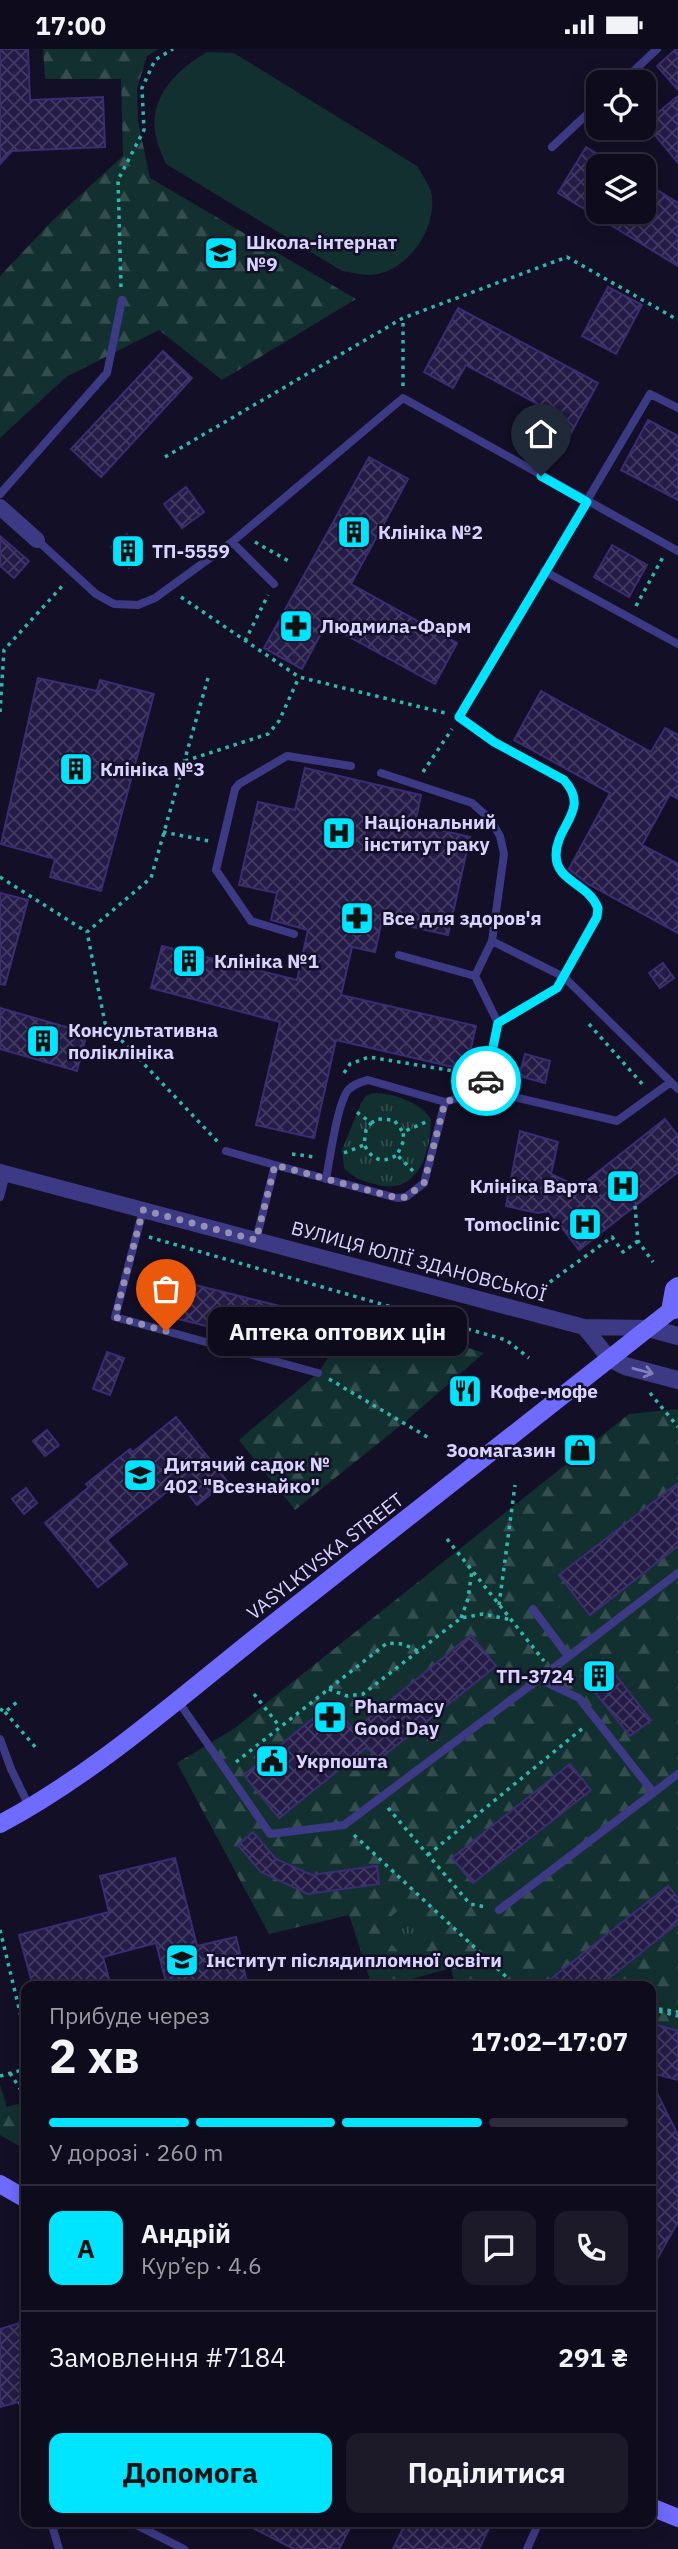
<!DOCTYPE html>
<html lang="uk">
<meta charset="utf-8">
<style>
body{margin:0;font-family:"IBM Plex Sans",sans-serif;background:#1c1929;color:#f1f3f6;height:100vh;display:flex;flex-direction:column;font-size:26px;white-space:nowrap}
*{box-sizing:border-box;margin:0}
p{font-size:23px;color:#9b9ba3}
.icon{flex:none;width:38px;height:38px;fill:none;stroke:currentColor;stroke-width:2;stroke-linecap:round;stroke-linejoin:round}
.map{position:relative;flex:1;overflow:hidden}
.sheet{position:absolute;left:21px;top:1932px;width:635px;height:546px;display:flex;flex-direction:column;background:#0e0b1c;border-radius:14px;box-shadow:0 4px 18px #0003,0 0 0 2px #2e2b3b}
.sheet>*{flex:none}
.buttons{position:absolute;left:586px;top:21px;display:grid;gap:14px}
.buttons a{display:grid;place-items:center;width:70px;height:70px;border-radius:14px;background:#0e0b1c;box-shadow:0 4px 18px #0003,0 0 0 2px #2e2b3b;font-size:35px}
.pin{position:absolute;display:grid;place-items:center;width:60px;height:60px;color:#fff;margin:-72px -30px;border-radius:50% 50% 50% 0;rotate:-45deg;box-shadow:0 0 7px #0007}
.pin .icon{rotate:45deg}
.courier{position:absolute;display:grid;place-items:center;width:70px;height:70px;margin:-35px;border:5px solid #00e5ff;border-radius:50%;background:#fff;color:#222;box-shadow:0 2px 9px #0007}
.bubble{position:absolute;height:49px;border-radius:14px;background:#0e0b1c;box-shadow:0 4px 18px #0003,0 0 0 2px #2e2b3b;font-size:23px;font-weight:700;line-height:49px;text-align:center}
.headline em{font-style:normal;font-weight:700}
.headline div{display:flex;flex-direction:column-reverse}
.headline{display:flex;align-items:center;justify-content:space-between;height:119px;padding:0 28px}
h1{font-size:46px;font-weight:700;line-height:52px}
.bar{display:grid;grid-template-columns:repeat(4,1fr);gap:10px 7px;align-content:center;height:84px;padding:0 28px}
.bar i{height:9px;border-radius:5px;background:#2e2b3b}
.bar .selected{background:#00e5ff}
.bar p{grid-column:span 4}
.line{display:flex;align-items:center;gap:18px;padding:0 28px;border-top:2px solid #2e2b3b}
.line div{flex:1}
.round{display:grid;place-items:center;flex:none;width:74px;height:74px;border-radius:14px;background:#1c1929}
.primary-button{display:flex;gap:14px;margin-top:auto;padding:14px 28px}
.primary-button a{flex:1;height:80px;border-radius:14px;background:#00e5ff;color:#111;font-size:28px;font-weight:700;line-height:80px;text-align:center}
.primary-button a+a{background:#1c1929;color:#f1f3f6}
.status{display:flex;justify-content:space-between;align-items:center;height:49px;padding:0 35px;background:#0e0b1c;direction:ltr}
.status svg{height:19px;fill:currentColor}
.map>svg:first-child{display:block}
.forest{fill:url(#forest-firs)}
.park{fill:url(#park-tufts)}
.pitch{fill:#12302f}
.building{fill:url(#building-cross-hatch);stroke:#3b2d73;stroke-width:2}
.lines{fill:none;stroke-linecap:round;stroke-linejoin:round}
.path{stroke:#2fb8b0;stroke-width:3.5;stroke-dasharray:3.5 5;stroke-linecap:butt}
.service{stroke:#3d3a85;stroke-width:8}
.minor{stroke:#3d3a85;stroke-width:16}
.tertiary{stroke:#3d3a85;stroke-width:18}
.secondary{stroke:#6f6bff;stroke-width:18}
.oneway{stroke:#837fbc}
.done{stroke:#948fb3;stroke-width:7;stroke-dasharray:0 12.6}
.route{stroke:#00e5ff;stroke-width:9}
.labels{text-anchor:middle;stroke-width:5;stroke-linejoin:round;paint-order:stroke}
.poi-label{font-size:19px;font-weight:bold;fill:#d9d4ff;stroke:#130f26;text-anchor:start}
.street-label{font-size:19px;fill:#d9d4ff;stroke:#130f26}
</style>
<div class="status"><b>17:00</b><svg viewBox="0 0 49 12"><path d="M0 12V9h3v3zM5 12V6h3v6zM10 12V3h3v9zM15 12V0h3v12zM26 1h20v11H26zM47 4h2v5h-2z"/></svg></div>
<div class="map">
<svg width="678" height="2500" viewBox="0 0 678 2500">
<defs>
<pattern id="forest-firs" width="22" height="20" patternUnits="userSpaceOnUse" patternTransform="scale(1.75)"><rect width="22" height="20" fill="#12302f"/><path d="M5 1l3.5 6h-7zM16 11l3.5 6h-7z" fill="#344d4e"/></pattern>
<pattern id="park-tufts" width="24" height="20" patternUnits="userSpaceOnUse" patternTransform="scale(1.75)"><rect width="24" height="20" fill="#12302f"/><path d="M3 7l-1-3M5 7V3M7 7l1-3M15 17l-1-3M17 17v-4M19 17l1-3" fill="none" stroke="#344d4e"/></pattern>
<pattern id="building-cross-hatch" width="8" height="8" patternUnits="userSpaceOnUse" patternTransform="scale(1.75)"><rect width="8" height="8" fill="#241b47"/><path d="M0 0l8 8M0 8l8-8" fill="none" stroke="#433b63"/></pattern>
</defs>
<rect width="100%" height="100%" fill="#130f26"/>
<path class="forest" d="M43,0H158L147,7L137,39L138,72L150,129L356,250L222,331L159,281L66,328L0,389V227L53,171L123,107L121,30H45Z
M359,1263L484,1304L405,1373L295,1461L239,1391L318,1324Z
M678,1360V1982L651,1974V1937H455L451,1919L387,1937H372L349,1866L269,1885L177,1714L235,1679L629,1365Z
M0,2036L7,2058L26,2053V2101L0,2086Z"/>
<path class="park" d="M373,1044C393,1044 420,1053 431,1070C431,1102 419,1146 378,1136C364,1132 354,1130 344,1119L342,1101L361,1054L366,1047Z
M410,1851L432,1876L399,1904L378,1879Z"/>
<path class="pitch" d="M207,3L234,4L417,117C422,126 431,138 432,147C436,182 406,225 369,226C361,226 351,223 342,222L166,115C162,106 158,97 156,88C147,50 177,20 207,3Z"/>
<path class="building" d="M0,0H28L30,51L103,48L105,98L12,102L0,115Z
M676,0H678V41L657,17Z
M678,47V114L645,74Z
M586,98L618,117H598V163H644V133L678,154V217L558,144Z
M608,238L642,256L616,305L582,287Z
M458,259L598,334L563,399L532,382L545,359L466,316L453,339L424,323Z
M163,302L192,329L101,428L71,400Z
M648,371L678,387V451L621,421Z
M369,408L408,430L351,535L457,594L435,635L326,575L302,620L264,599Z
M186,438L204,463L182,479L164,455Z
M127,485L144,507L129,519L111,498Z
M0,487L29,512L14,529L0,517Z
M612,496L647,516L629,548L594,528Z
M38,629L97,642L100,631L154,645L101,842L50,828L55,810L1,795Z
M541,642L651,703L665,679L678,686V750L670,745L642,796L678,815V884L588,835L569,820L610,744L514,691Z
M305,719L421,746L415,775L470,788L448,886L382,871L375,903L352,898L341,946L476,977L466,1021L336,991L314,1089L256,1076L280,973L151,939L162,897L297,931L308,881L271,871L277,844L239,836L258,753L295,761Z
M0,844L28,851L5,936L0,935Z
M663,914L674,929L660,939L649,924Z
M0,959L87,984L77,1022L0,1000Z
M525,1005L550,1012L545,1034L519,1027Z
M665,1070L678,1087V1123L579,1201L549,1162L538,1164L506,1157L520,1082L558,1093L551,1125L579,1138Z
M163,1228L320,1267L311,1303L154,1264Z
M107,1303L124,1309L110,1346L93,1340Z
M176,1368L227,1432L197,1456L179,1433L107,1491L127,1515L98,1538L45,1474L89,1438L86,1435L130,1400L133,1403Z
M47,1381L59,1396L45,1407L33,1392Z
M678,1434V1497L590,1566L559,1526Z
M26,1439L37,1454L24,1465L12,1450Z
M471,1586L496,1617L378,1711L367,1698L279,1769L244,1726L332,1654L354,1681Z
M603,1610L651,1671L630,1687L582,1627Z
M570,1715L591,1741L473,1834L452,1809Z
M253,1783L276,1810L312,1826L377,1817L379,1835L308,1845L261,1823L238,1796Z
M175,1809L197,1897L236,1888L248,1937H167L156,1894L103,1908L111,1937H33L19,1886L109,1863L100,1827Z
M668,1837L678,1849V1874L599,1937H542Z
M651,1974L678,1982V2031L651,2024Z
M651,2032L678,2086V2173L651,2221Z
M26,2272V2351L0,2358V2280Z
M241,2473H353L339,2500H294Z
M406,2473H492L479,2500H393Z"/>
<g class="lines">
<path class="path" d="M121,238L118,131L144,81L142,39L155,11L173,0
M403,337V269
M165,408L403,269L567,208L678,271
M255,493L292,514
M181,548L299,628L445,664
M636,557L663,508
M245,592L268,546
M208,629L151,829L87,883L105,974L218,1093
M0,663L4,601L65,534
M185,712L268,685L279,672L299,628
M423,723L452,680
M163,783L209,792
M0,828L87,883
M589,975L644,1037
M344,1024L350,1015L369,1008L472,1025
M371,1074L378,1070L394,1071L403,1083
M365,1097C372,1111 383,1115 397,1106
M344,1104L364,1096L366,1081L371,1074L353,1060
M292,1105L315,1108
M413,1122L397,1106L404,1091L403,1083L426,1073
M635,1157L638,1192L653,1213
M149,1188L506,1291L529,1309
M543,1238L612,1188L623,1203L638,1192
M329,1330L429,1389
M650,1344L678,1378
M447,1490L544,1612
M499,1556L515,1436
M461,1569L468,1550L472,1521
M329,1640L347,1647L363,1645L461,1569L483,1565L512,1571
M254,1645L280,1678
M0,1660L5,1663L17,1653
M5,1663L37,1700
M236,1713L387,1594L403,1595L418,1602
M388,1759L470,1855L486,1858
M354,1786L516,1937
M428,1806L583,1679
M0,1881L26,1988
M651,1960L678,1967
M659,1960L678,1963
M10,2024L26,2049
M0,2027L26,2020
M20,2353L26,2378"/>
<path class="service" d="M622,33L657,0
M552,98L598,55
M0,445L107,324L122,251
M37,491L96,545L114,555L138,556L155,549L232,493L403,349L678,502
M232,493L274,535
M544,522L678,595
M381,724L472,754L490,770L500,787L504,805L492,892L475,927
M294,885L251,872L216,821L235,740L239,735L287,707L351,717
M492,892L564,928L678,1040
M399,906L475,927L498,974L484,1041
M498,974L557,939L596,868C603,837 561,837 557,810C551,779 593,763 564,731L494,693L459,668L650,345L678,359
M226,1102L275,1116
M326,1130C330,1109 337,1056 348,1041C354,1035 360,1033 368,1031L445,1053
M0,1148L6,1125
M143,1161L115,1268L318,1324
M256,1191L275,1116L397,1149L406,1148L424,1134L445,1053L484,1041L617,1072L671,1033
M533,1560L568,1607
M551,1621L678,1524
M178,1652L270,1785L344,1776L539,1630L579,1649L653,1743
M0,1690L11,1720L30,1759
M499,1861L678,1725
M51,2473L59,2500
M130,2473L184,2500
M527,2500L539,2473"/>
<path class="minor" d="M0,458L37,491
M0,1123L584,1278L648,1279
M584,1278L609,1309"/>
<path class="tertiary" d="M648,1279L678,1287
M609,1309L625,1317L678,1331"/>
<path class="secondary" d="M670,1262L674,1240L678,1237
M0,1775C96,1724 180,1648 265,1581C400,1474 535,1368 670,1262L678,1260
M0,2135L26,2150
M651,2458L678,2469"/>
</g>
<defs><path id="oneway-shaft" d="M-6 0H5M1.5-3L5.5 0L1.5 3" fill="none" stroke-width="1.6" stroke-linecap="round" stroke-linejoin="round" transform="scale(1.75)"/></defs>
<use class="oneway" href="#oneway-shaft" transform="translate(643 1322) rotate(15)"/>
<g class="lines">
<path class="done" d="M166,1282L115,1268L143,1161L256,1191L275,1116L397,1149L406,1148L424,1134L445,1053L484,1041L486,1032"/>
<path class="route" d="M486,1032L498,974L557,939L597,868L598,859C588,834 556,833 556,806C556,776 591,761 564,731L494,693L459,668L587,453L541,427"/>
</g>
<defs>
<g id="school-square" transform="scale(1.75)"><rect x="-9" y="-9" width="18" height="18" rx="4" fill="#00e5ff" stroke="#130f26"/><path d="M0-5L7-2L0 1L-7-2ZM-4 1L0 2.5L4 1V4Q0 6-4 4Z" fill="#111"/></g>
<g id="building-square" transform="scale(1.75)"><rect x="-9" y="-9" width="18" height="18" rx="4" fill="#00e5ff" stroke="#130f26"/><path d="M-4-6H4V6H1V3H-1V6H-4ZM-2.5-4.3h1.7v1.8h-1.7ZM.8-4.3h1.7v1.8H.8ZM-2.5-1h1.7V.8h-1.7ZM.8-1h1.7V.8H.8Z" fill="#111"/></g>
<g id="pharmacy-square" transform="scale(1.75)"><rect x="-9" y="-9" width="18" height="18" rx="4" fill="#00e5ff" stroke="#130f26"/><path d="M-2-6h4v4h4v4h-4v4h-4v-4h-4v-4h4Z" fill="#111"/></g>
<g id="hospital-square" transform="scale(1.75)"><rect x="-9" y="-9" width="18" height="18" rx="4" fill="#00e5ff" stroke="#130f26"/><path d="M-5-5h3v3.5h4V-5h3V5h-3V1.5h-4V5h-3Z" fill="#111"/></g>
<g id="restaurant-square" transform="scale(1.75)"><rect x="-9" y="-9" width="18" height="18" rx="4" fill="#00e5ff" stroke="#130f26"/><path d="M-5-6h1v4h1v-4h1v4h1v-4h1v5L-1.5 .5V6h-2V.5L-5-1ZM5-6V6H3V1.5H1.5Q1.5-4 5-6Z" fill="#111"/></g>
<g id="shop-square" transform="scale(1.75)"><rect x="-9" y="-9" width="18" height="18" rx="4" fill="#00e5ff" stroke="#130f26"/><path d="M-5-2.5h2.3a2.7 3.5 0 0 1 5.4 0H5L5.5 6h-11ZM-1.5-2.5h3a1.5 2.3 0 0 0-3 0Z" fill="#111"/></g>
<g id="civic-square" transform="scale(1.75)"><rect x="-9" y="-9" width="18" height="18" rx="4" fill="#00e5ff" stroke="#130f26"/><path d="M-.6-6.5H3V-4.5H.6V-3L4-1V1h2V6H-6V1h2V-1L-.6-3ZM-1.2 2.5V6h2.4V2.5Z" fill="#111"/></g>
<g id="university-square" transform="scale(1.75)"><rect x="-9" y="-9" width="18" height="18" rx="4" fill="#00e5ff" stroke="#130f26"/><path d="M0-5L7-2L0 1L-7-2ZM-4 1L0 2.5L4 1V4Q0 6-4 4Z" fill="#111"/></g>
</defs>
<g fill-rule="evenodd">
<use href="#school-square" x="221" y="204"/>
<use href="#building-square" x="354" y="483"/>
<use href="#building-square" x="128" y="502"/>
<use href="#pharmacy-square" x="296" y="577"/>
<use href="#building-square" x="76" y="720"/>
<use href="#hospital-square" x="339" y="784"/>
<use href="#pharmacy-square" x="357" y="869"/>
<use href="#building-square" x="189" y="912"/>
<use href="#building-square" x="43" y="992"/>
<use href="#hospital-square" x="623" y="1137"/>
<use href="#hospital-square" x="585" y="1175"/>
<use href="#restaurant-square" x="465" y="1342"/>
<use href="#shop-square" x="580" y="1401"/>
<use href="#school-square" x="140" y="1426"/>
<use href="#building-square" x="599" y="1627"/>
<use href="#pharmacy-square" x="330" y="1668"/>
<use href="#civic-square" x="272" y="1712"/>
<use href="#university-square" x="182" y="1911"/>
</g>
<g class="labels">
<g class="poi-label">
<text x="246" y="200">Школа-інтернат<tspan x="246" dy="22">№9</tspan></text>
<text x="378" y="490">Клініка №2</text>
<text x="152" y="509">ТП-5559</text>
<text x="320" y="584">Людмила-Фарм</text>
<text x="100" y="727">Клініка №3</text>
<text x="364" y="780">Національний<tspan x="364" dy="22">інститут раку</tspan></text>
<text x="382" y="876">Все для здоров'я</text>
<text x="214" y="919">Клініка №1</text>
<text x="68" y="988">Консультативна<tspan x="68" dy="22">поліклініка</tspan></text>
<text x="598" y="1144" text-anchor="end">Клініка Варта</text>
<text x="560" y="1182" text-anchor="end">Tomoclinic</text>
<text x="490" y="1349">Кофе-мофе</text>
<text x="556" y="1408" text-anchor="end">Зоомагазин</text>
<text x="164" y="1422">Дитячий садок №<tspan x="164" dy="22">402 "Всезнайко"</tspan></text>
<text x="574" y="1634" text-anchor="end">ТП-3724</text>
<text x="354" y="1664">Pharmacy<tspan x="354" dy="22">Good Day</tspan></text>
<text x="296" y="1719">Укрпошта</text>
<text x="206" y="1918">Інститут післядипломної освіти</text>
</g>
<g class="street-label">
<text transform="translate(419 1212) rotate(15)" y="7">ВУЛИЦЯ ЮЛІЇ ЗДАНОВСЬКОЇ</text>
<text transform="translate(325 1507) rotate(-38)" y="7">VASYLKIVSKA STREET</text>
</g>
</g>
</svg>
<div class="buttons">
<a><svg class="icon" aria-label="locate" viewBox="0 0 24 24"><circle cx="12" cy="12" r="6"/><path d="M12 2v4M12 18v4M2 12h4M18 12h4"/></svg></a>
<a><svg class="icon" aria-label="layers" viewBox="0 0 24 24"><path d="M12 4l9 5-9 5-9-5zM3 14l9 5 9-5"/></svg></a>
</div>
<div class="pin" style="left:166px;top:1282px;background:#ea580c"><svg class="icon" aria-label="bag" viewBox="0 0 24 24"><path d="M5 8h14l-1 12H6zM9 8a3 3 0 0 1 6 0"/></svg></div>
<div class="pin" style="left:541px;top:427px;background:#1f2937"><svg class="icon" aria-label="home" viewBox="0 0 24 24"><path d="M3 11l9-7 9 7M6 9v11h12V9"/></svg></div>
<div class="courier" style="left:486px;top:1032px"><svg class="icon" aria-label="car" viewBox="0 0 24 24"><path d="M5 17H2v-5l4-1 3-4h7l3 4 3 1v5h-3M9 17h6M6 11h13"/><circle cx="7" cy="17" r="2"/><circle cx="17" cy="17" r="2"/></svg></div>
<div class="bubble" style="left:208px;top:1258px;width:259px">Аптека оптових цін</div>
<section class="sheet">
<div class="headline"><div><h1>2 хв</h1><p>Прибуде через</p></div><em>17:02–17:07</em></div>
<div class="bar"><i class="selected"></i><i class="selected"></i><i class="selected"></i><i></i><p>У дорозі · 260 m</p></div>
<div class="line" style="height:126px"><b class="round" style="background:#00e5ff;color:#111">А</b><div><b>Андрій</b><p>Кур’єр · 4.6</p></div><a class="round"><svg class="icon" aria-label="chat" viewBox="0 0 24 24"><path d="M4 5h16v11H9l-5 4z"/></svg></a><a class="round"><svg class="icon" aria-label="phone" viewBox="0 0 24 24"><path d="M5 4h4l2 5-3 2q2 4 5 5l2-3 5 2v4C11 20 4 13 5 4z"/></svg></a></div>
<div class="line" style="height:91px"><div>Замовлення #7184</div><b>291 ₴</b></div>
<div class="primary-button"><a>Допомога</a><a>Поділитися</a></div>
</section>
</div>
